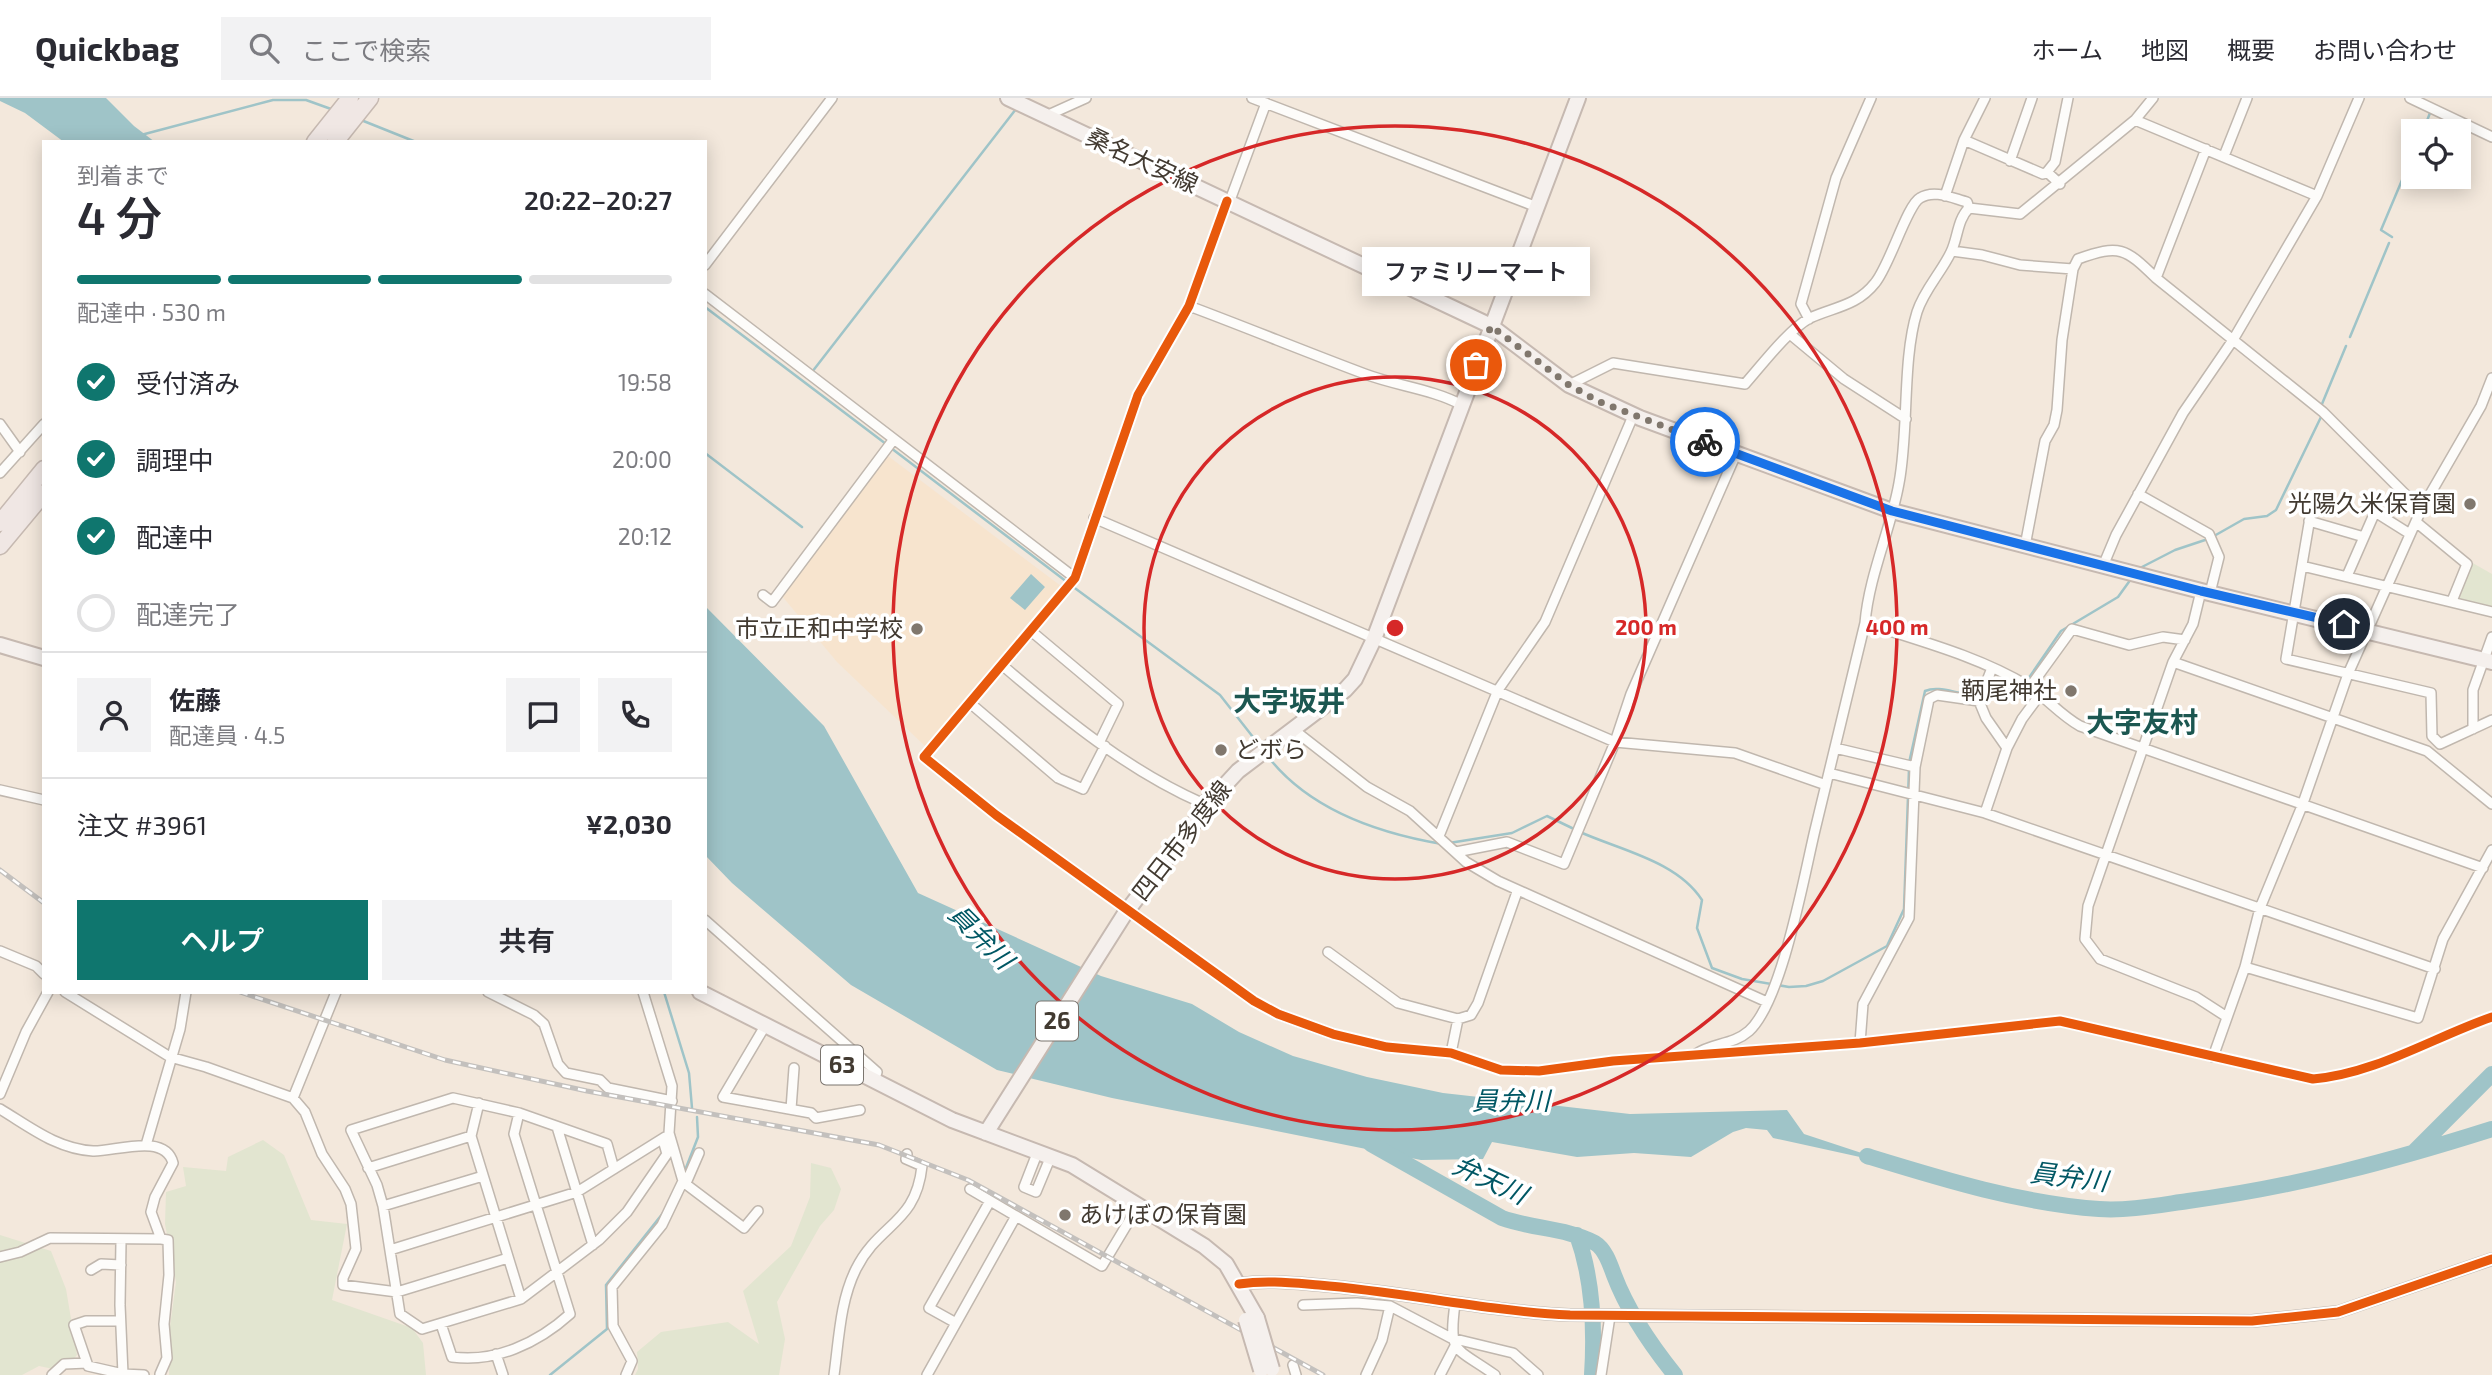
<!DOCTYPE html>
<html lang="ja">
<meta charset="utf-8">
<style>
body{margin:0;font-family:"Exo 2","Noto Sans JP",sans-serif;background:#f2f2f3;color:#2b2b33;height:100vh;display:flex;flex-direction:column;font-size:26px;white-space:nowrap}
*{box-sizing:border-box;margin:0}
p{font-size:23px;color:#7c7c81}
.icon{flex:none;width:38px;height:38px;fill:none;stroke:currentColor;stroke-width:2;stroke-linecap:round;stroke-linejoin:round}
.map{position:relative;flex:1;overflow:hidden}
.drawer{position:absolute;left:42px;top:42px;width:665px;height:854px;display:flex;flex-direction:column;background:#fff;border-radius:0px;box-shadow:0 4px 18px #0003}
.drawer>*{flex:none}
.fabs{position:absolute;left:2401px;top:21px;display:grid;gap:14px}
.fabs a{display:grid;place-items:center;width:70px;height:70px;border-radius:0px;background:#fff;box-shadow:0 4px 18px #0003;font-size:35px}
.pin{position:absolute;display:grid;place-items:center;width:60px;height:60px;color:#fff;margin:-30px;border:4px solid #fff;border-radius:50%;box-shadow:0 2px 7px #0007}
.courier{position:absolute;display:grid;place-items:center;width:70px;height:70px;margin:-35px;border:5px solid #1a73e8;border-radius:50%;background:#fff;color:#222;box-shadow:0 2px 9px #0007}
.bubble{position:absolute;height:49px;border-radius:0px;background:#fff;box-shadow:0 4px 18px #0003;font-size:23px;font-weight:600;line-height:49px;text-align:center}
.head em{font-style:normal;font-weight:600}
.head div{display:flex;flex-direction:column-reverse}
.head{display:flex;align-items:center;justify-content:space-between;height:119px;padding:0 35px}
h1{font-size:46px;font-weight:600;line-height:52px}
.bar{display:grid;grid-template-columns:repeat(4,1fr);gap:10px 7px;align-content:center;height:84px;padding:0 35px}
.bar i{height:9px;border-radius:5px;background:#e1e1e2}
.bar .on{background:#0f766e}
.bar p{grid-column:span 4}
.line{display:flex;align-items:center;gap:18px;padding:0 35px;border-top:2px solid #e1e1e2}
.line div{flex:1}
.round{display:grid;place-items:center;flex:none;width:74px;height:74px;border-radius:0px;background:#f2f2f3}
ol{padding:0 35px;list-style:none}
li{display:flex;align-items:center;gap:21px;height:77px}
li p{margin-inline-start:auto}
li .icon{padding:7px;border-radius:50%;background:#0f766e;color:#fff;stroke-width:4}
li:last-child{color:#7c7c81}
li i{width:38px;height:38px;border:4px solid #e1e1e2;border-radius:50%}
.cta{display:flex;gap:14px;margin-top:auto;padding:14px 35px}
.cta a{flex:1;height:80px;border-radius:0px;background:#0f766e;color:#fff;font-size:28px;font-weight:600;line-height:80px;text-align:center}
.cta a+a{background:#f2f2f3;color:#2b2b33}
header{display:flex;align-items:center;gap:42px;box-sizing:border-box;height:98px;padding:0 35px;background:#fff;border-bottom:2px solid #e1e1e2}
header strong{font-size:33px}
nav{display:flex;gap:38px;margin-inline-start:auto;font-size:24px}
.search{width:490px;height:63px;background:#f2f2f3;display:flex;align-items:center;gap:18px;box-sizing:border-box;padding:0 24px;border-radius:0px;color:#7c7c81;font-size:26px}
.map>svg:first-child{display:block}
.built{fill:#f7e4ce}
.green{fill:#e2e5d0}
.water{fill:#9fc4c8}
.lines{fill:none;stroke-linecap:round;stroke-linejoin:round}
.stream{stroke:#9fc4c8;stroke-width:2.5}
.river{stroke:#9fc4c8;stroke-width:16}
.minor-casing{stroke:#c0b7ae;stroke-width:12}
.tertiary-casing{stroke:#c0b7ae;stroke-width:14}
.primary-casing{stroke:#c6b9b1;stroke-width:18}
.motorway-casing{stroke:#c6b9b1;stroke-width:19}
.minor{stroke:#fdfcfa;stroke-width:9}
.tertiary{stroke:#fdfcfa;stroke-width:10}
.primary{stroke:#f5f0ed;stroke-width:14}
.motorway{stroke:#f0e7e4;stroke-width:16}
.rail-casing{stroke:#c3c0bd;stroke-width:5}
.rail{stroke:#fff;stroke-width:2.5;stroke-dasharray:8;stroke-linecap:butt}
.primary-bridge-casing{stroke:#c6b9b1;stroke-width:18;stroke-linecap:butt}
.primary-bridge{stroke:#f5f0ed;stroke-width:14}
.cycleway-casing{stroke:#fff;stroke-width:13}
.cycleway{stroke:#e8590c;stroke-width:9}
.done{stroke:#80776d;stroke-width:7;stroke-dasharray:0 12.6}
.route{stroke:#1a73e8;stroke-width:9}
.ring{fill:none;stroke:#d62828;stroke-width:3.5}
.poi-dot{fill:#80776d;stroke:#fff;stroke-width:2.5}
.labels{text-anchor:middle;stroke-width:7;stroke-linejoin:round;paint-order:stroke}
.shield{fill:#fff;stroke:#7b756f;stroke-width:2}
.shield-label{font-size:23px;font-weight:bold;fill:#423a31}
.street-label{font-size:24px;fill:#423a31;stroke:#fff}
.poi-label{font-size:24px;fill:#423a31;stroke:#fff;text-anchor:end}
.water-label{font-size:26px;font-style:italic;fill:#005764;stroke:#fff}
.quarter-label{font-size:28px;font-weight:bold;fill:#1c5751;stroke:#fff}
.centre{fill:#d62828;stroke:#fff;stroke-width:3.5}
.ring-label{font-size:21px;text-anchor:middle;font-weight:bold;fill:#d62828;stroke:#fff;stroke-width:7;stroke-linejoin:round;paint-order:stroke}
</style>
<header>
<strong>Quickbag</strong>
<div class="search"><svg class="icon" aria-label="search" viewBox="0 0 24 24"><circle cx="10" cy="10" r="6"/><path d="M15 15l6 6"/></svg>ここで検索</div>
<nav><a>ホーム</a><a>地図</a><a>概要</a><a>お問い合わせ</a></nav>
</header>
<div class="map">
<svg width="2492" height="1277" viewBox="0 0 2492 1277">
<rect width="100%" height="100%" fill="#f3e8dc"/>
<path class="built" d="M888,358L1061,488L926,649L837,564L782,498Z"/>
<path class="green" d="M2471,464L2492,476V511L2455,501Z
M263,1042L284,1057L311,1122L347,1126L332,1202L412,1230L423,1245L426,1277H169V1236L176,1184L165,1126L166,1094L186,1088L183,1069L226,1073L228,1059Z
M811,1065L831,1070L841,1091L834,1112L820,1128L777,1204L785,1241L779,1277H635L638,1271L637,1254L661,1234L728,1224L759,1246L743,1193L791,1148L810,1099Z
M0,1137L51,1153L66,1191L77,1257L63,1273L39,1268L22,1277H0Z"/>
<path class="water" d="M0,0H106L134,28L155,44H64L25,15L0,3Z
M1031,476L1045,489L1025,512L1010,500Z
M705,508L824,628L918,795L1101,878L1192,906L1239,934L1293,958L1367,979L1443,995L1630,1016L1787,1012L1804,1036L1901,1068L1773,1040L1767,1032L1746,1030L1733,1034L1691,1059L1634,1055L1577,1059L1492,1044L1483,1061L1421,1062L1112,1000L997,972L851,887L732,785L705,757Z"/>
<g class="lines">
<path class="stream" d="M361,22L416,44
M2423,33L2430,15
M141,37L273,2H306L331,11
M2392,139L2381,132L2413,56
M705,209L886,346
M2350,239L2389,145
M812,274L1016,11
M2322,306L2346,248
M891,350L1067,484
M705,355L802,429
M2214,438L2244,421L2267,418L2276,412L2321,319
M2140,470L2175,452L2208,441
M1072,488L1220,597L1260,648
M2026,584L2061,533L2118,499L2131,481
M1986,595L2020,587
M1266,656C1307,711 1377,735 1442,746
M1909,665L1925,593C1941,586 1961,599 1979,596
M1580,734C1620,752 1677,763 1702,802L1697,830L1712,870L1742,881L1789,889L1806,888L1823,883L1887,848L1904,811L1909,671
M1449,745L1512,735L1547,718L1574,731
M664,894L689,975L692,1010
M684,1075L698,1039L697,1019
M550,1277L607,1231L606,1187L663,1115"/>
<path class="river" d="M1371,1046L1502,1120C1532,1131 1567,1130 1595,1145C1605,1151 1610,1166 1614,1177C1628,1214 1650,1246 1675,1277
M2415,1053L2492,976
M1867,1058C1942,1081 2019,1105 2099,1111C2128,1113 2159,1107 2188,1103C2294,1089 2391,1063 2492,1031
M1577,1137C1593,1181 1595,1230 1592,1277"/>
<g class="minor-casing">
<path id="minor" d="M1252,0L1537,109
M1985,0L1964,42L2043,76L2047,74L2060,86
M2410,0L2492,39
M1046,18L1086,0
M2135,22L2317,98
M2224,58L2247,0
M2010,63L2032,0
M2047,74L2055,64L2068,0
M1945,98L1964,42
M1227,103L1189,208L1138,297L1075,480L924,659L996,717L1254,903L1278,916L1333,936L1387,949L1451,955L1501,972L1539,973L1613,963L1860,945L2060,923L2313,981C2375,976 2434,939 2492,919
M1229,105L1266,5
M1952,153L1982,157L2020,167L2073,171
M705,167L832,0
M2156,180L2206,51
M705,196L1075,480
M1189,208C1248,230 1306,254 1365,276C1397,288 1432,291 1462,307
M1809,221L1801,206L1836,80L1871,0
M1791,237L1844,281L1906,321
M1569,287L1613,265L1745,286C1761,268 1789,231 1810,220C1834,209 1857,208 1875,185C1890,167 1907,107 1920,100C1934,91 1952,100 1967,104L1969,110L2020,116L2135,22L2153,0
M0,326L20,354
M0,375L44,326
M2138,396L2209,436L2219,459L2210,495
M2313,402L2286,561L2431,595L2432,638L2440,646L2492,622
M1094,420L1615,644L1735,655L1826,687
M2309,423L2364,439
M2416,424L2467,466L2452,503
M2025,448L2045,343L2054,327L2057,312L2062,242L2073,171L2078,161C2120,146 2125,150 2156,180L2323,314L2421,412
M2103,468L2116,437L2183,315L2233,242L2317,98L2359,0
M2302,468L2492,514
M2347,478L2375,414L2410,436
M2201,493L2193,526L2173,564L2088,808L2085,841L2100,861L2196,899L2227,919
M763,497L772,504L894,341
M1865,525C1920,543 1978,558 2028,588C2046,599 2060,617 2080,628L2483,770
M1031,533L1118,606L1100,643
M2173,564L2427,653L2492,706
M1002,567C1063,619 1127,672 1202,705L1208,698
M2030,589L2072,531L2129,547L2163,539L2185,542
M1979,603L1986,620L2007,650L1985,715
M970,605L1058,680L1083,691L1105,648
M2473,631V592L2492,539
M1294,632L1367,689L1410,713L1466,764L1498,783L1767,904
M1835,650L1915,669
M2007,650L2022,621L2039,598
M1829,675L1985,715L2435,871
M0,692L44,702
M1439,738L1498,592L1545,524L1633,318
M1456,754L1507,744L1564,766L1615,644L1631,596L1736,356
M705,822L877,974L874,983
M0,853L36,868L44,876
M1328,854L1398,905L1458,921L1451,955
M2245,869L2418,920L2443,841L2492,752
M65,894L170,959L206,969L293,1000L305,1014L322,1056L345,1091L351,1106L356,1151L343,1180V1187L397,1194L508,1160
M488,894L534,917L544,926L558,966L566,975L600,982L608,990L672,1003
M1458,921L1471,917L1478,905L1517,794
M765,928L723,999L811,1015L816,1020L860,1012
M1860,945L1863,906L1909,820L1915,669L1929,601L1937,597L1979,603L1992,570
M1696,956C1712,945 1733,947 1749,933C1782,903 1804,778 1815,732C1832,663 1849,594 1865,525C1869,477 1891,431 1899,385C1909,333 1902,262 1917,214C1924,192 1941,175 1951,154C1958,140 1957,122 1969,110
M2213,959L2245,869L2260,810L2302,708L2348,576L2421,412L2481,308L2492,280
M0,996L26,934L48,894
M293,1000L336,894
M479,1005L471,1038L521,1201
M0,1011C30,1029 57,1051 93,1053C114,1054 165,1034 173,1065L155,1099L151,1114L161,1141L50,1140L20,1154L0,1159
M791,1011L794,970
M557,1029L593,1147
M146,1047L180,931L186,894
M1038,1053L1024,1089L1036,1094L1051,1058
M368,1070L471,1038
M614,1071L607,1046L519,1015L453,1000L351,1032L377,1087L383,1108L400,1216L422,1231L521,1201L599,1142L627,1114L667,1056L663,1042
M683,1084L744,1130L758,1113
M686,1085L699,1055
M970,1091L1016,1118
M383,1108L483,1078
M121,1143L120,1207L123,1276L144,1277
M390,1152L577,1094L665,1039
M91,1172L101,1166L121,1167
M1455,1206C1448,1257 1456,1249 1495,1277
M1303,1207L1357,1205L1390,1208L1451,1240L1513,1255L1538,1277
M120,1223H86L74,1227L88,1268L123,1276
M956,1225L929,1210L990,1103
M441,1226L452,1259C495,1265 538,1245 570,1216L514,1036L519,1015
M496,1256L503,1277
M1293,1267L1296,1277
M160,1276L167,1260L164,1226L169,1177L168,1142L161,1141
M52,1277L64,1266L87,1265
M626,1277L632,1263L613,1228L612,1189L662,1127L683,1083L669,1035L672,988L643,894
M834,1277C839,1241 840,1203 856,1171C879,1125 916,1126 922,1068L906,1061L907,1056
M927,1277L1016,1118L1102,1168L1138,1108
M1366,1277L1382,1242L1390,1208
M1440,1277L1455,1248
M1601,1277L1610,1218"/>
</g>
<g class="tertiary-casing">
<path id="tertiary" d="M1239,1186C1266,1182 1293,1185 1319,1187C1404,1194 1486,1213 1570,1217L2252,1223L2338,1214L2492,1161"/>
</g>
<g class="primary-casing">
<path id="primary" d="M1008,0L1491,228L1569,287L1640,320L1892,413L2201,493L2492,564
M0,547L44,560
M700,894L952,1022L1072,1067L1204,1148L1226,1166L1257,1220
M986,1035L1124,817L1213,700L1238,673L1345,592L1355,581L1374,541L1578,0"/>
</g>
<g class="motorway-casing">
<path id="motorway" d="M315,44L350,0
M335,44L370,0
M0,425L44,371
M0,448L44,395"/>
</g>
<use href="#minor" class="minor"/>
<use href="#tertiary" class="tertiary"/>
<use href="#primary" class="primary"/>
<use href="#motorway" class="motorway"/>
<g class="rail-casing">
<path id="rail" d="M0,772L44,805
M240,894L445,962L587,993L879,1047L968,1082L1323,1277"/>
</g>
<use href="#rail" class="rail"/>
<g class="primary-bridge-casing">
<path id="primary-bridge" d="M1257,1220L1272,1271
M1246,1222L1261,1272"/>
</g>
<use href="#primary-bridge" class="primary-bridge"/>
<g class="cycleway-casing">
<path id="cycleway" d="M1227,103L1189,208L1138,297L1075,480L924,659L996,717L1254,903L1278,916L1333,936L1387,949L1451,955L1501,972L1539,973L1613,963L1860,945L2060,923L2313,981C2375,976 2434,939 2492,919
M1239,1186C1266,1182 1293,1185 1319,1187C1404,1194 1486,1213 1570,1217L2252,1223L2338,1214L2492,1161"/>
</g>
<use href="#cycleway" class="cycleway"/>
</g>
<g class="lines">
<path class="done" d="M1476,267L1491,228L1569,287L1600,304L1705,344"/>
<path class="route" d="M1705,344L1892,413L2201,493L2344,526"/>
</g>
<g class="ring">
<circle cx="1395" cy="530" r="251"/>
<circle cx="1395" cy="530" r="502"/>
</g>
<g class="poi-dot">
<circle cx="2470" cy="406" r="7"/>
<circle cx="917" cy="531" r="7"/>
<circle cx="2071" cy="593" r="7"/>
<circle cx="1221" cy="652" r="7"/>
<circle cx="1065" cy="1117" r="7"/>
</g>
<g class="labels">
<g class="shield">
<rect x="1036" y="903.5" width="42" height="39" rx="5"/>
<rect x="821" y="947.5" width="42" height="39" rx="5"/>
</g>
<g class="shield-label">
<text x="1057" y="931">26</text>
<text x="842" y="975">63</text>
</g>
<g class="street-label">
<text transform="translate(1142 63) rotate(25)" y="8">桑名大安線</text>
<text transform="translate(1182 743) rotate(-52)" y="8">四日市多度線</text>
</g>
<g class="poi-label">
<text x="2456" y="414">光陽久米保育園</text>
<text x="903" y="539">市立正和中学校</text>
<text x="2057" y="601">鞆尾神社</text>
<text x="1235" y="660" text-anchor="start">どボら</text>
<text x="1079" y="1125" text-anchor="start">あけぼの保育園</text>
</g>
<g class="water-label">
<text transform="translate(981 839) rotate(45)" y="9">員弁川</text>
<text x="1511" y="1012">員弁川</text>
<text transform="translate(2069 1079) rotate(7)" y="9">員弁川</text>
<text transform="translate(1490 1082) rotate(25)" y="9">弁天川</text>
</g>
<g class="quarter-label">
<text x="1289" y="613">大字坂井</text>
<text x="2142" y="634">大字友村</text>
</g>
</g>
<circle cx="1395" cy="530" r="10" class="centre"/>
<g class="ring-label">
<text x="1646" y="537">200 m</text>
<text x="1897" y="537">400 m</text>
</g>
</svg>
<div class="fabs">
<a><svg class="icon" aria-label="locate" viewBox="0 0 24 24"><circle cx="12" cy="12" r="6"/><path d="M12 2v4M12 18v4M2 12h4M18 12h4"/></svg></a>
</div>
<div class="pin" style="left:1476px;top:267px;background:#ea580c"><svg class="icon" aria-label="bag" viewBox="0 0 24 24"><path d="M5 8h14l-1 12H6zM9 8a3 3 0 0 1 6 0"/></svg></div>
<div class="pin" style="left:2344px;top:526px;background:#1f2937"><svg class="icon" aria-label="home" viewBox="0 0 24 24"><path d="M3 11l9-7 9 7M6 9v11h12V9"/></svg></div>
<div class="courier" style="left:1705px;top:344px"><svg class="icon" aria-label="bike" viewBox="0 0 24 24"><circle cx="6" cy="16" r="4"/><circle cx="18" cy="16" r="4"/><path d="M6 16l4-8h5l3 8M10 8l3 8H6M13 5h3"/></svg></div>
<div class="bubble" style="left:1362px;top:149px;width:228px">ファミリーマート</div>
<section class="drawer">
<div class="head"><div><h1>4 分</h1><p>到着まで</p></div><em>20:22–20:27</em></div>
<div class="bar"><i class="on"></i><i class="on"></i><i class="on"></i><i></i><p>配達中 · 530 m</p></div>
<ol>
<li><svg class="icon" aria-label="check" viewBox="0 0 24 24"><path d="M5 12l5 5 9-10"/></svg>受付済み<p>19:58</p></li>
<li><svg class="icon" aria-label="check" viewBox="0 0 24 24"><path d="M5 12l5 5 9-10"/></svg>調理中<p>20:00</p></li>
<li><svg class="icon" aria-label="check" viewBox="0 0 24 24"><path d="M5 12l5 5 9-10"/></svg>配達中<p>20:12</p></li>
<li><i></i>配達完了</li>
</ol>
<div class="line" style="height:126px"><a class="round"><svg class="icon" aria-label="person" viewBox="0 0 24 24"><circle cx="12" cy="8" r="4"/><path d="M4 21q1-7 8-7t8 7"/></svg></a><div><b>佐藤</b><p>配達員 · 4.5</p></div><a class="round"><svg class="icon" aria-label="chat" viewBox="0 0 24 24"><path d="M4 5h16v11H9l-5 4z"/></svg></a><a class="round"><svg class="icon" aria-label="phone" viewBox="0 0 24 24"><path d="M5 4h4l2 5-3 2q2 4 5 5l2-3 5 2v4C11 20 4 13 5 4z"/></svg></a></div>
<div class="line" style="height:91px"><div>注文 #3961</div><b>¥2,030</b></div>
<div class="cta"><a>ヘルプ</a><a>共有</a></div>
</section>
</div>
